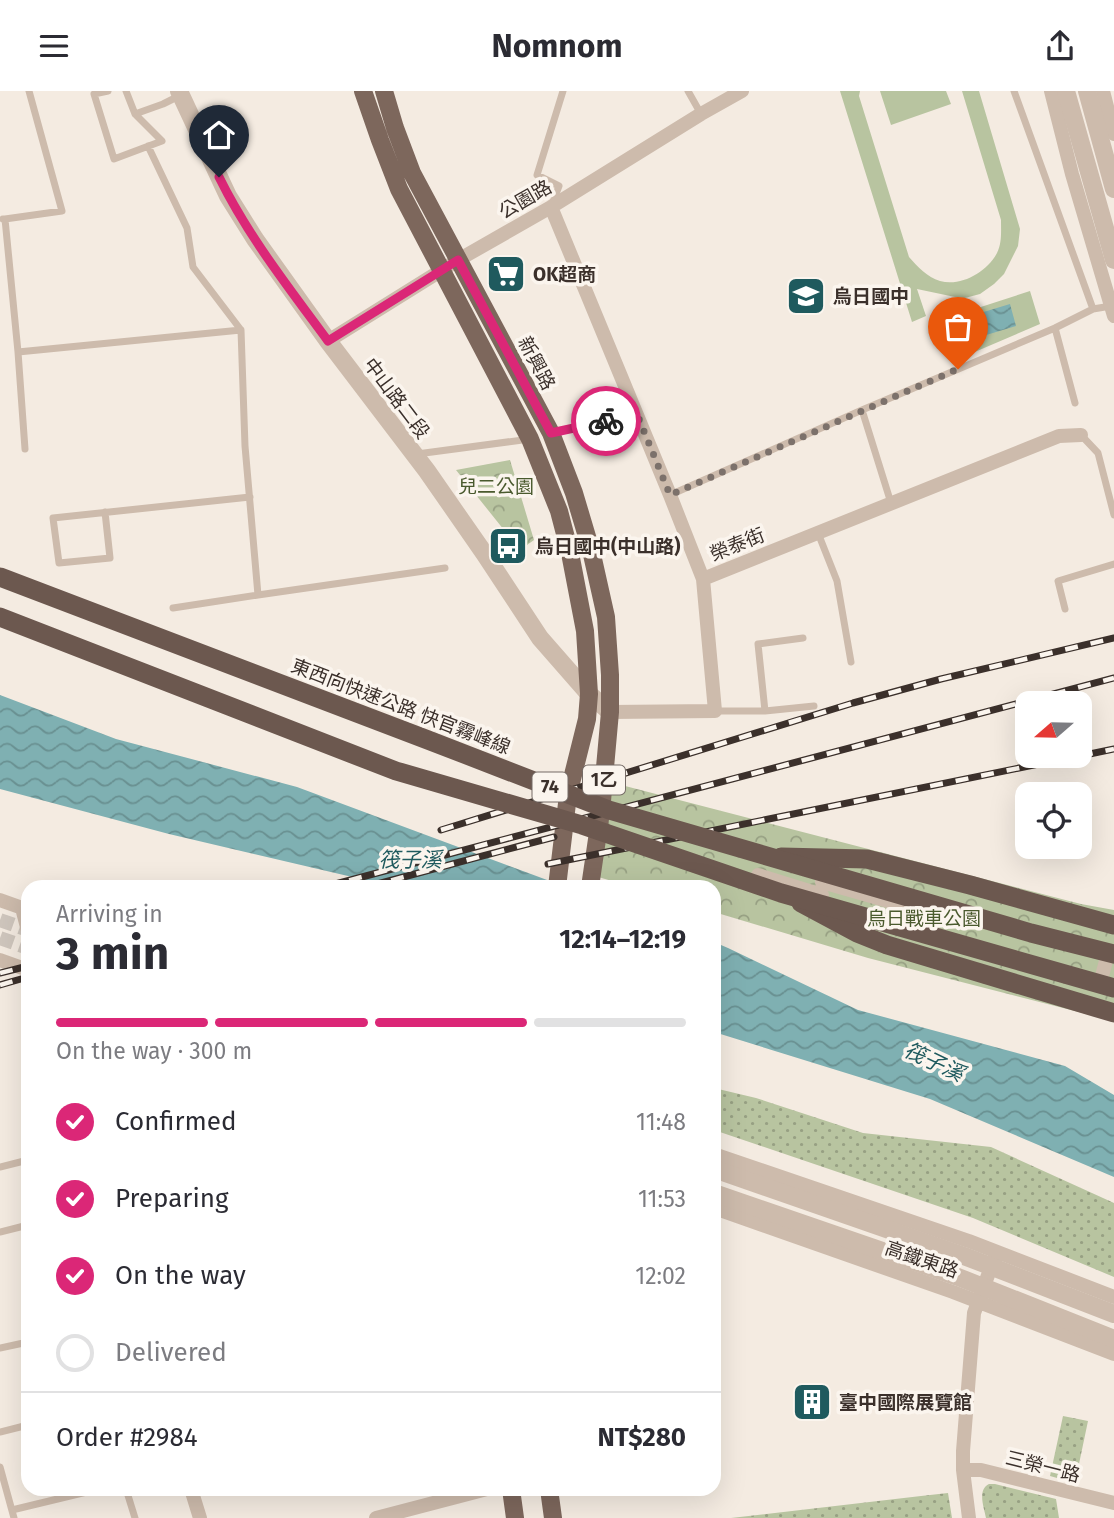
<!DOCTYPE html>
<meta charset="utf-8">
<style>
body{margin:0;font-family:"Fira Sans","Noto Sans TC",sans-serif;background:#f7f7f7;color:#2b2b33;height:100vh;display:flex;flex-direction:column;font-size:26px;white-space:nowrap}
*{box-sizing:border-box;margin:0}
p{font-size:23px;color:#7c7c81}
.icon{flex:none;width:38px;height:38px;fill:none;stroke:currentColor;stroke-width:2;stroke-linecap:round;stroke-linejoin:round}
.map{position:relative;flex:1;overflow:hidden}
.drawer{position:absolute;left:21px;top:789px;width:700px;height:616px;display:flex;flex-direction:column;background:#fff;border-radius:21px;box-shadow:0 7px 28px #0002}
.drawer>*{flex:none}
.needle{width:46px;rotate:250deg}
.buttons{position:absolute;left:1015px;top:600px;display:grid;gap:14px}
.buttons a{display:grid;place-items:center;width:77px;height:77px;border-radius:14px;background:#fff;box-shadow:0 7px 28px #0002;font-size:35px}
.pin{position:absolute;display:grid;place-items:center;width:60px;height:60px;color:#fff;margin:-72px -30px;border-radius:50% 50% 50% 0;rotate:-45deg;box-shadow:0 0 7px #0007}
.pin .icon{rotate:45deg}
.courier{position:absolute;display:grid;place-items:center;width:70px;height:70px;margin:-35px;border:5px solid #db2777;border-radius:50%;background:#fff;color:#222;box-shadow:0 2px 9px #0007}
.overview em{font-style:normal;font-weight:700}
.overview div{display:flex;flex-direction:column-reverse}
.overview{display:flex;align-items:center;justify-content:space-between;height:119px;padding:0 35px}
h1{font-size:46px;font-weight:700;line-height:52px}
.bar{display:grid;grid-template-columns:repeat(4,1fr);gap:10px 7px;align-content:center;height:84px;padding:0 35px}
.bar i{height:9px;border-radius:5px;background:#e1e1e2}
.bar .active{background:#db2777}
.bar p{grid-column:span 4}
.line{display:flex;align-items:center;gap:18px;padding:0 35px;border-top:2px solid #e1e1e2}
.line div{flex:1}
ol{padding:0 35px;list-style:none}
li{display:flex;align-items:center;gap:21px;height:77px}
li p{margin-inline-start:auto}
li .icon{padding:7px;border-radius:50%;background:#db2777;color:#fff;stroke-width:4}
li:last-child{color:#7c7c81}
li i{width:38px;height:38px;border:4px solid #e1e1e2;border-radius:50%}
header{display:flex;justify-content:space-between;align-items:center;height:91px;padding:0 35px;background:#fff;font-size:32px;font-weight:700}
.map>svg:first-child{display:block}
.grass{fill:url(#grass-dots)}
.forest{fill:url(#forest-crowns)}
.pitch{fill:#b8c4a0}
.water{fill:url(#water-waves)}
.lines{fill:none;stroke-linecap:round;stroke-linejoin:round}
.minor-tunnel{stroke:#cfc6bd;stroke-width:14;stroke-dasharray:14 7;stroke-linecap:butt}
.service{stroke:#cdbbac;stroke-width:7}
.minor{stroke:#cdbbac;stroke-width:14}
.tertiary{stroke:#cdbbac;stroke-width:18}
.primary{stroke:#7d675c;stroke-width:18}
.trunk{stroke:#6c584f;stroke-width:19}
.rail-casing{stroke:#3b302b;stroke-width:7}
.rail{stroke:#fbf5ee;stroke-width:4.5;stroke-dasharray:13;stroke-linecap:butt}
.trunk-bridge{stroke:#6c584f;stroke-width:19}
.done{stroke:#7c716b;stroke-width:7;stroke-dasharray:0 12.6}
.route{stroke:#db2777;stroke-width:9}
.labels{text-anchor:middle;stroke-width:7;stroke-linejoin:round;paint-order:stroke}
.shield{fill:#fbf5ee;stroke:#756b66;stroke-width:2}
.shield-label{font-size:18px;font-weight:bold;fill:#3b302b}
.street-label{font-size:19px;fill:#3b302b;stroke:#fbf5ee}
.poi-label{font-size:19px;font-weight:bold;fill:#3b302b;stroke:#fbf5ee;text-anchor:start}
.park-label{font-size:19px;fill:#4a5a2e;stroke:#fbf5ee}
.water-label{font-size:21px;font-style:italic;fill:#1f5a5e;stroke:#fbf5ee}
</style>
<header><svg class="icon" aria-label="menu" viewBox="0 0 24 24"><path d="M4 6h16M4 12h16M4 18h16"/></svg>Nomnom<svg class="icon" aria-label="share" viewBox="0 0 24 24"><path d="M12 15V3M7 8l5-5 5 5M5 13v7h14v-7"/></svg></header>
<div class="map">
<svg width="1114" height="1427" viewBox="0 0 1114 1427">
<defs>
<pattern id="grass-dots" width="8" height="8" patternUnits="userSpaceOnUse" patternTransform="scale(1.75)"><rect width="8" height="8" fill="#b8c4a0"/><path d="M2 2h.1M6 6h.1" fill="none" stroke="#97a083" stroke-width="1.8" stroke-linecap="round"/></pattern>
<pattern id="forest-crowns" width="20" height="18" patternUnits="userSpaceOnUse" patternTransform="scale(1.75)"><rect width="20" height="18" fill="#b8c4a0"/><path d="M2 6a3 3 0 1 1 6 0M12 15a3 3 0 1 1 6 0" fill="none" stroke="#97a083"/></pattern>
<pattern id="water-waves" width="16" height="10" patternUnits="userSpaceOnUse" patternTransform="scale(1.75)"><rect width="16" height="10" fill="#7fb0b2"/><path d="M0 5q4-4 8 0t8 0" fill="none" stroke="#699091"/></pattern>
</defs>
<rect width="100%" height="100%" fill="#f4ebe1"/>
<path class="grass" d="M714,997L756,1007L863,1042L991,1056L1114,1112V1186L973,1127L714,1039Z
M1063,1325L1088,1330L1075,1392L1050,1385Z
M989,1393H995L1056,1408L1059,1427H986C984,1416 977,1399 989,1393Z
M948,1402L952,1427H731L921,1405Z"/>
<path class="forest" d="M510,369L534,449L520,459L456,379Z
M602,689L1081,813L1114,819V930L868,867L714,821V796H632L595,785Z"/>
<path class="pitch" d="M840,0H860L859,5L909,166C918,176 927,186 940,190C961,196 987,181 997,162C1002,152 1001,141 1001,129L962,0H979L1020,138L1018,155L1004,183L994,193L980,203L965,207L955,206L917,198L926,225L912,231Z
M880,0H946L951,13L891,34Z
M1030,200L1040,233L970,263L956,224Z"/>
<path class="water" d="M1010,213L1016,235L973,248L967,226Z
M0,604L116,648L297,696L566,796H395L169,743L0,698Z
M714,851L728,857L858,919L1065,975L1114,1004V1086L930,1008L714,941Z"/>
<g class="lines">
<path class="minor-tunnel" d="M0,829L28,839
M0,847L28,857"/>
<path class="service" d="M108,0L94,3L114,68L162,50L135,23L126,0
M688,0L701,23
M1014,0L1093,218
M135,23L163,13L179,5
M148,55L187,137L193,176L241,239L245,355L258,504L445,477
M553,111L559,95L537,84L563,0
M3,128H5L18,261
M5,128L62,120L29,0
M1055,237L1075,312
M862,319L891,412
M551,342L637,323
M1081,344L1098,362L1114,424
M25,358L18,261L241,239
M417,363L530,348
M670,404L862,319L1055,237L1093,218L1111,215
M105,421L110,467L59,472L53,427L250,406
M818,442L837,490L851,571
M173,517L258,504
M1065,518L1058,490L1114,473
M715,620H765L814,615
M765,620L758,553L803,547
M0,1076L28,1069
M0,1141L28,1134
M0,1257L28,1251
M0,1341L28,1334
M0,1376L14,1427
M126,1398L135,1427
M12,1419L99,1398"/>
<path class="minor" d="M1051,0L1072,83L1114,225
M1103,0L1114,43
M551,116L670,404L703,488L1059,345L1081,344
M328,250L458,169L551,116L701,23L742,0
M610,621L715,620L703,488
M758,784L822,804
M822,791L937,824
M0,809L28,819
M22,817L28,840
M0,869L28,879
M1102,885L1106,870
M714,1063L969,1150L1114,1206
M714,1117L953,1201L1114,1263
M963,1379H981L1114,1412
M191,1398L200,1427
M376,1427L487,1398
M969,1427L963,1379V1360L974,1222L994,1168"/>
<path class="tertiary" d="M179,0L228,105L255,148L328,250L427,380L484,462L540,547L589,603L610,621
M1066,0L1114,169
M1087,0L1114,98
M714,1078L964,1165L1114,1223
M714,1102L958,1186L1114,1248"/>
<path class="primary" d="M363,0L380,49L399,98L530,348L559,420L570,462L585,540L589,603L587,628L568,704L557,796
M384,0L395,37L412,82L551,342L574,402L591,459L606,526L610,584V621L601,721L590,796
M511,1398L515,1427
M549,1398L553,1427"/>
<path class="trunk" d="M781,766L867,768L970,794L1114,834
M801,812L857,842L887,854L1114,922"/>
<g class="rail-casing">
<path id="rail" d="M1080,665L1114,658
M441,739L853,612L941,588L1114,547
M548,773L1078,665
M324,796L1114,587
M366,796L554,746
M0,882L28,875
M0,894L28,886"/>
</g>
<use href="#rail" class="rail"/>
<path class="trunk-bridge" d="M0,486L428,649L609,719L1031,842L1114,863
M0,526L396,680L582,734L781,802L1114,897"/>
</g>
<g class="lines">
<path class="done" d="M606,330L637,323L670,404L958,278"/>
<path class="route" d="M219,86C248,145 289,197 328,250L458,169L551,342L606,330"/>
</g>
<defs>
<g id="supermarket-square" transform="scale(2.0125)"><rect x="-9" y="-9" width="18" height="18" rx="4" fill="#1f5a5e" stroke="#fbf5ee"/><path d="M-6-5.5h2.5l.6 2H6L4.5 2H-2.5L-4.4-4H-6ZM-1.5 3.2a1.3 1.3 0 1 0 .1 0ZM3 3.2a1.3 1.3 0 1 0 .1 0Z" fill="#fff"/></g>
<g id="school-square" transform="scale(2.0125)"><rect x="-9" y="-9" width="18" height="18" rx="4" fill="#1f5a5e" stroke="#fbf5ee"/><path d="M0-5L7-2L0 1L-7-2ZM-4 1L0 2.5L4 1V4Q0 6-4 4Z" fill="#fff"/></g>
<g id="bus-square" transform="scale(2.0125)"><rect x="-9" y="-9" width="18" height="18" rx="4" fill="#1f5a5e" stroke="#fbf5ee"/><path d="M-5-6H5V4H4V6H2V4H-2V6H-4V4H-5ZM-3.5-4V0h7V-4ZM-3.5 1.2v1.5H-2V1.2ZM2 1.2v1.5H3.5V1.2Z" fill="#fff"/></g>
<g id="building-square" transform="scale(2.0125)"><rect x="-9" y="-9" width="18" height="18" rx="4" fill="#1f5a5e" stroke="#fbf5ee"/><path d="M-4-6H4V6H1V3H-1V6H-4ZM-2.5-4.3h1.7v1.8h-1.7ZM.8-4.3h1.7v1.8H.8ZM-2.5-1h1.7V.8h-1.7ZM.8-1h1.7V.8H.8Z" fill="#fff"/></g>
</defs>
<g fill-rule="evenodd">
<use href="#supermarket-square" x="506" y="183"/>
<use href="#school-square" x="806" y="205"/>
<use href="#bus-square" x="508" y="455"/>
<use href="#building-square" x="812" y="1311"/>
</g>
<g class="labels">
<g class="shield">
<rect x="583" y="674.5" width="42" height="29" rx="5"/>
<rect x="532.5" y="681.5" width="35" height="29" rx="5"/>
</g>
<g class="shield-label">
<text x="604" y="695">1乙</text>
<text x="550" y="702">74</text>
</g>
<g class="street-label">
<text transform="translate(525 108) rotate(-30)" y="7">公園路</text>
<text transform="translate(537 272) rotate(62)" y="7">新興路</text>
<text transform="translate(397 307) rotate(53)" y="7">中山路二段</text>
<text transform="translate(737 453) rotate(-22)" y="7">榮泰街</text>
<text transform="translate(401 615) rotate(21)" y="7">東西向快速公路 快官霧峰線</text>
<text transform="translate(922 1168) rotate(19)" y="7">高鐵東路</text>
<text transform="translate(1043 1375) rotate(14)" y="7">三榮一路</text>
</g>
<g class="poi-label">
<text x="533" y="190">OK超商</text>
<text x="833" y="212">烏日國中</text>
<text x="535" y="462">烏日國中(中山路)</text>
<text x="839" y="1318">臺中國際展覽館</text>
</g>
<g class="park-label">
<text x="496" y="402">兒二公園</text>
<text x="924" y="834">烏日戰車公園</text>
</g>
<g class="water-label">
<text x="410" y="776">筏子溪</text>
<text transform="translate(934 971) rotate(25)" y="7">筏子溪</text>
</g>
</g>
</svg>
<div class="buttons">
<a><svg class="needle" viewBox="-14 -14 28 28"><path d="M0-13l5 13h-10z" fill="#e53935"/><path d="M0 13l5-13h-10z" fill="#7c7c81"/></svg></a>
<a><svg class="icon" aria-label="locate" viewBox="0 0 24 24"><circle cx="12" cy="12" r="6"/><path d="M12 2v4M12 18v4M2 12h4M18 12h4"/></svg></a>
</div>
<div class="pin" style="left:958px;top:278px;background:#ea580c"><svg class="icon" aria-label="bag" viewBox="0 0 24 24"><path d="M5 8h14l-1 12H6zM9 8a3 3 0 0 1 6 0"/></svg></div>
<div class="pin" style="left:219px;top:86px;background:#1f2937"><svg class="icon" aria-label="home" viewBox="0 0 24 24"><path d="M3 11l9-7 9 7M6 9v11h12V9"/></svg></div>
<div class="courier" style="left:606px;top:330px"><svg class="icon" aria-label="bike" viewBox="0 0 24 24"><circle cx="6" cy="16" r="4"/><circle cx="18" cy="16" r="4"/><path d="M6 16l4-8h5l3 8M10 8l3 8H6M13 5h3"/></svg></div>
<section class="drawer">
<div class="overview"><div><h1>3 min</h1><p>Arriving in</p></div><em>12:14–12:19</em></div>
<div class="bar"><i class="active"></i><i class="active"></i><i class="active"></i><i></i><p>On the way · 300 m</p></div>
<ol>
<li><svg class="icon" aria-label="check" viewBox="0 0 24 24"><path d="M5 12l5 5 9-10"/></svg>Confirmed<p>11:48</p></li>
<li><svg class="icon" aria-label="check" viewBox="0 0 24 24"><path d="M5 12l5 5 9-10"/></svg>Preparing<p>11:53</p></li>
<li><svg class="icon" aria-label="check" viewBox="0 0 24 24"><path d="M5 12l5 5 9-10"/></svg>On the way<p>12:02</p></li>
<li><i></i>Delivered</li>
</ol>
<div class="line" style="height:91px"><div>Order #2984</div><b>NT$280</b></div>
</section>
</div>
